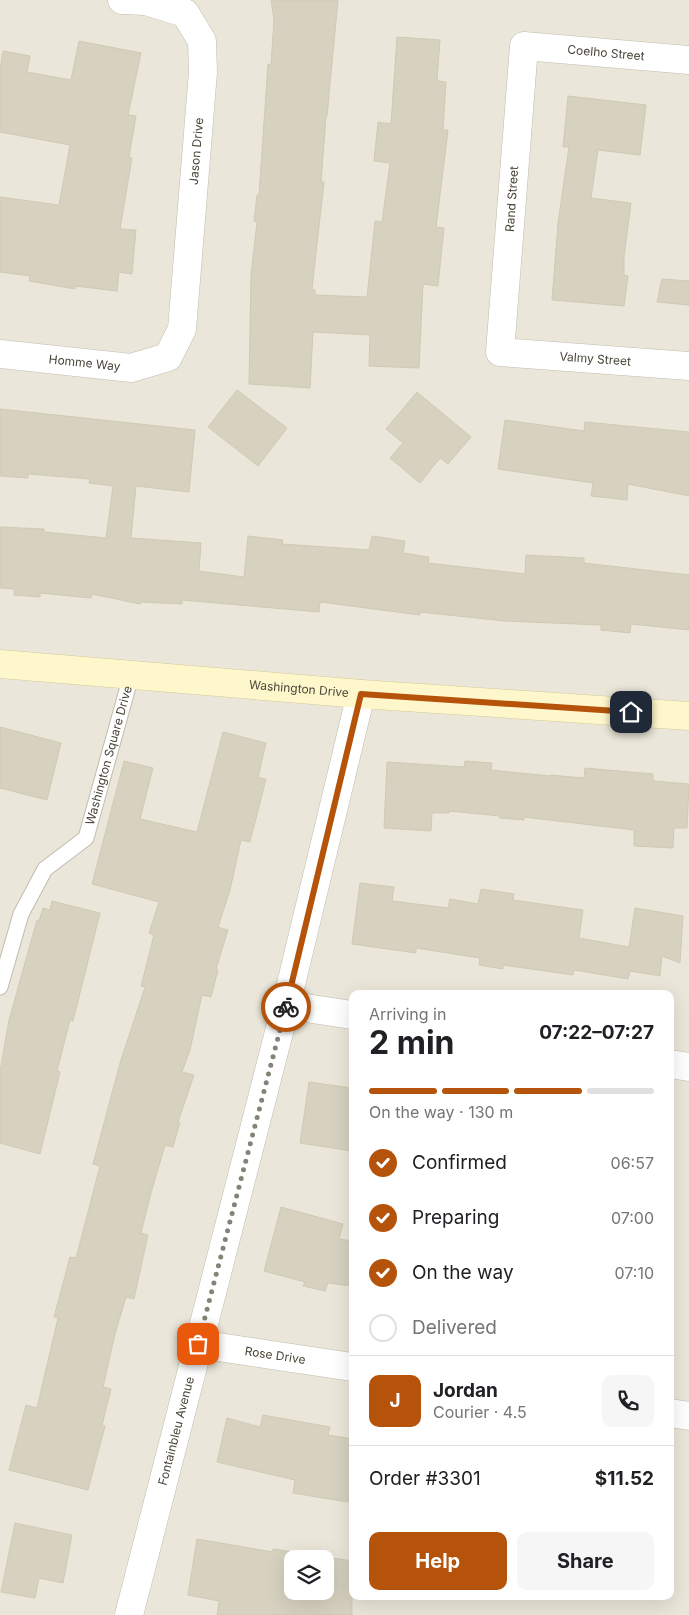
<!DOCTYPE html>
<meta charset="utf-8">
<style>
body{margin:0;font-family:Inter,sans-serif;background:#f6f6f6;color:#202124;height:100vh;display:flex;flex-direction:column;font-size:19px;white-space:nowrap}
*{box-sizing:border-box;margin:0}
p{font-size:16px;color:#757577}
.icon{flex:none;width:28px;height:28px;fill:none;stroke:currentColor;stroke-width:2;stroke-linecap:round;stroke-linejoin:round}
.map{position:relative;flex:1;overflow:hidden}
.side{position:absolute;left:349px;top:990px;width:325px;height:610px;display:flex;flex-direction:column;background:#fff;border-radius:10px;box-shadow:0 5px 20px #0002}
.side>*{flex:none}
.controls{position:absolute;left:284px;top:1550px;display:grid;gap:10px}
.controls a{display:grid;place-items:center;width:50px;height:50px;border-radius:10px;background:#fff;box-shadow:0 5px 20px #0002;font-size:25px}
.pin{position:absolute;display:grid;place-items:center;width:42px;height:42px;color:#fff;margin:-21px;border-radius:10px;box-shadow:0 2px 8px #0006}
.courier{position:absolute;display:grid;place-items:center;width:50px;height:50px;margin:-25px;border:4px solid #b45309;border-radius:50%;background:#fff;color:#222;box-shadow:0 1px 6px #0007}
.head em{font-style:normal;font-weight:700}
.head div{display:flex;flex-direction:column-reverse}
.head{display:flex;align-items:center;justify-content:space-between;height:85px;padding:0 20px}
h1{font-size:32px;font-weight:700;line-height:38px}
.bar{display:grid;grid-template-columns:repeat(4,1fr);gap:8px 5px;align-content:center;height:60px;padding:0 20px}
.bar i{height:6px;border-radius:4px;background:#e0e0e0}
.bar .on{background:#b45309}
.bar p{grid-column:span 4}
.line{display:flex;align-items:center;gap:12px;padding:0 20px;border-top:1px solid #e0e0e0}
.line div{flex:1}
.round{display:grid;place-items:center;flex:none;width:52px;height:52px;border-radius:10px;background:#f6f6f6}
ol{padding:0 20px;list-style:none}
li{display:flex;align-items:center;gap:15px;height:55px}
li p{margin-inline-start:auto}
li .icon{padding:5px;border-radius:50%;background:#b45309;color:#fff;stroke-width:4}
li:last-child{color:#757577}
li i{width:28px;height:28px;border:2px solid #e0e0e0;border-radius:50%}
.button{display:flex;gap:10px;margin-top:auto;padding:10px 20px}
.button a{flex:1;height:58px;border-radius:10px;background:#b45309;color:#fff;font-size:20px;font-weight:700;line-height:58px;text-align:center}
.button a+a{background:#f6f6f6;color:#202124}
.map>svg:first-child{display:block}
.residential{fill:#eae6d9;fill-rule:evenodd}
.building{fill:#d7d1c0;stroke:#d2c9b3;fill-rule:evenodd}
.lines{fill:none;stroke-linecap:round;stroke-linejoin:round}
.lane-casing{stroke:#c1bcad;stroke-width:17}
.street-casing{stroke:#c1bcad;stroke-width:29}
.secondary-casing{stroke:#d5cb9b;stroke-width:29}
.lane{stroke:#fff;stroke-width:15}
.street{stroke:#fff;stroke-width:28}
.secondary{stroke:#fff7cc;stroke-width:28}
.done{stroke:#868277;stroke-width:5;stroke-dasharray:0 9}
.route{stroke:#b45309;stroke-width:6}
.labels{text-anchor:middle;stroke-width:4.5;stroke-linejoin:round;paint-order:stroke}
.street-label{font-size:12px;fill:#4a4539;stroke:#fff}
</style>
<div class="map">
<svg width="689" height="1615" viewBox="0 0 689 1615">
<rect width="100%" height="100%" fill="#f6f3eb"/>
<path class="residential" d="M0,0H689V1615H0ZM352,994H670V1596H352ZM292,1559H325V1591H292Z"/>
<path class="building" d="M271,0H338L327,116H326L321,182H324L312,289L315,290V295L367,297L375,221L382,222L390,163L374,161L378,122L391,124L397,37L440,40L437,81L446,82L443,130H448L436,227L444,228L438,286L423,284L419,368L369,366L370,335L313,332L310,388L249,384L251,275L257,222L254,221L257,195H259L268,64L271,65L274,20Z
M79,41L141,53L128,115L136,116L129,157L132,158L120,229L136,230L132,274L119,272L117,291L75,286V289L29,281L30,276L0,272V197L59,205L70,145L0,132V70L3,51L30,56L27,72L71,80Z
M568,96L646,105L640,155L598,150L591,198L631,203L624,256V275L628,276L624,306L552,300L558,223L569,147H563Z
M662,279L689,281V305L657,302Z
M237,390L287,428L258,466L208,427Z
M417,392L471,437L448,464L440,458L420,483L390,458L403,443L386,429Z
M0,409L195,430L189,492L136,486L131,538L201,543L199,571L244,577L248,536L283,540L282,544L369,550L372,536L405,541L403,553L429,557L428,563L525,574L526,555L584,558V563L689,575V630L631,624L630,633L601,630V625L505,621L420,612V615L320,602L319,612L182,600V604L141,602L140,604L92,594L91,598L40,593V597L14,595V589L0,588V527L44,529V532L106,538L113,486L89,483L90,479L28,474V478L0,476Z
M505,420L584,431L585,422L689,432V496L628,484L627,500L591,496L593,483L498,469Z
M0,727L61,743L47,800L0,788Z
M223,732L266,743L258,778L266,779L250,842L241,840L230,890L218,927L228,930L216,969L218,970L211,997L202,995L190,1050L182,1072L194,1075L178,1122H180L173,1147L165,1145L151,1193L141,1233L148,1235L134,1299L126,1297L115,1334L103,1387L111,1389L102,1425L105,1426L88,1490L9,1470L26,1405L37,1408L58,1318L54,1317L70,1257L76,1258L100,1166L93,1164L120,1063L145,987L141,986L154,935L149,933L159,902L92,884L124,761L153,768L140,819L197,832Z
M465,761L492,763L491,770L550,776V775L584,778L585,768L653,774V781L689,784L687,828H674L673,848L634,846V830L524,817V820L500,818V816L449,811V813H432L431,831L384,828L387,762L464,767Z
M360,883L394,887L392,901L448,908L450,899L478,904L481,889L514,894L513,900L583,910L579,938L629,947L635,908L683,916L680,963L662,956L660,976L630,971L628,979L574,970L573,975L503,965V969L479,965L480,958L416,948V953L352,944Z
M52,901L100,913L73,1021L70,1020L57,1071L60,1072L40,1154L0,1143V1071L9,1020L37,920L39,921L43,908L50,910Z
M309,1082L352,1088V1151L300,1143Z
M281,1207L343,1224L339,1239L352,1241V1286L328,1283L325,1291L303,1286L305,1282L264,1271Z
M263,1415L330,1427L328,1435L352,1439V1484L351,1483L348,1502L293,1493L295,1480L217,1462L227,1418L260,1427Z
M15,1523L72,1535L63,1583L39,1578L35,1598L1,1592Z
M197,1539L273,1552V1549L352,1561V1615H217L219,1601L188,1595ZM292,1559H325V1591H292Z"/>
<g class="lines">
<g class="lane-casing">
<g id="lane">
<path id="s1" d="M0,987L21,914L45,869L86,838L131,676"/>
</g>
</g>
<g class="street-casing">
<g id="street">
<path id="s2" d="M689,60L524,46L500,352L689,366"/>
<path id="s3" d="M0,354L131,368L168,357L182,329L203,72L202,41L185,13L146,1L122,0"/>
<path d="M286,1005L352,1015"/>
<path d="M670,1064L689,1067"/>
<path id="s4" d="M198,1344L352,1367"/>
<path d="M670,1413L689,1416"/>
<path id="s5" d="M129,1615L286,1005L361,694"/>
</g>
</g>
<g class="secondary-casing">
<g id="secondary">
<path id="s6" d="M0,664L361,694L689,716"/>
</g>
</g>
<use href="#lane" class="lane"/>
<use href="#street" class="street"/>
<use href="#secondary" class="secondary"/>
</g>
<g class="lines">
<path class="done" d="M198,1344L286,1007"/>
<path class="route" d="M286,1007L361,694L631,712"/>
</g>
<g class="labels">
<g class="street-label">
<text transform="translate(606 53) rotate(5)" y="4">Coelho Street</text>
<text dy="4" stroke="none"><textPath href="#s3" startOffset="380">Jason Drive</textPath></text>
<text transform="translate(512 199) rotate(-86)" y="4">Rand Street</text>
<text dy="4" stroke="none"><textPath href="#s2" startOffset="568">Valmy Street</textPath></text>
<text dy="4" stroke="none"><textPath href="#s3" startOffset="85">Homme Way</textPath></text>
<text dy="4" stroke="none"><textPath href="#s6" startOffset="300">Washington Drive</textPath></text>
<text dy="4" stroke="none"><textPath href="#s1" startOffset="264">Washington Square Drive</textPath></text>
<text dy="4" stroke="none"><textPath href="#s4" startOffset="78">Rose Drive</textPath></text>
<text dy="4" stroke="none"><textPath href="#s5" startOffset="190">Fontainbleu Avenue</textPath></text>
</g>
</g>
</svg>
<div class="controls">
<a><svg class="icon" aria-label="layers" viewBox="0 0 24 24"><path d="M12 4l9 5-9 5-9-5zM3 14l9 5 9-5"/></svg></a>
</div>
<div class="pin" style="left:198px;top:1344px;background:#ea580c"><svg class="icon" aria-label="bag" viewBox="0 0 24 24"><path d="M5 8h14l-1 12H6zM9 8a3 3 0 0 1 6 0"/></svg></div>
<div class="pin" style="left:631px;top:712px;background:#1f2937"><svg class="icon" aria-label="home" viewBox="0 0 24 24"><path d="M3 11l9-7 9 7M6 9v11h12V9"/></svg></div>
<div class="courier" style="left:286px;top:1007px"><svg class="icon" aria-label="bike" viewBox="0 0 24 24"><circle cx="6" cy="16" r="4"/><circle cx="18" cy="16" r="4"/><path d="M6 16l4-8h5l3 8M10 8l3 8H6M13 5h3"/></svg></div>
<section class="side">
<div class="head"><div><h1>2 min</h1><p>Arriving in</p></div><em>07:22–07:27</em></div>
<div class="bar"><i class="on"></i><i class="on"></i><i class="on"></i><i></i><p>On the way · 130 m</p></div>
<ol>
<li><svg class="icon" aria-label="check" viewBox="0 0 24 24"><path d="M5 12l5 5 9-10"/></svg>Confirmed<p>06:57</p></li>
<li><svg class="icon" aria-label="check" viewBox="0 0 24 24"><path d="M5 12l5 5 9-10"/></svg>Preparing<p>07:00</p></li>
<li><svg class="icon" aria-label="check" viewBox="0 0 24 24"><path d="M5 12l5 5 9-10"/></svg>On the way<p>07:10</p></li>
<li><i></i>Delivered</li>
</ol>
<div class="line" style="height:90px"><b class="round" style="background:#b45309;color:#fff">J</b><div><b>Jordan</b><p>Courier · 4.5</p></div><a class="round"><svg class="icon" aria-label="phone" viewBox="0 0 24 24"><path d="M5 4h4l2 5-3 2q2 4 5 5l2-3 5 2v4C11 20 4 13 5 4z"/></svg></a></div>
<div class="line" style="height:65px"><div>Order #3301</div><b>$11.52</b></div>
<div class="button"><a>Help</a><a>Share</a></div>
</section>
</div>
